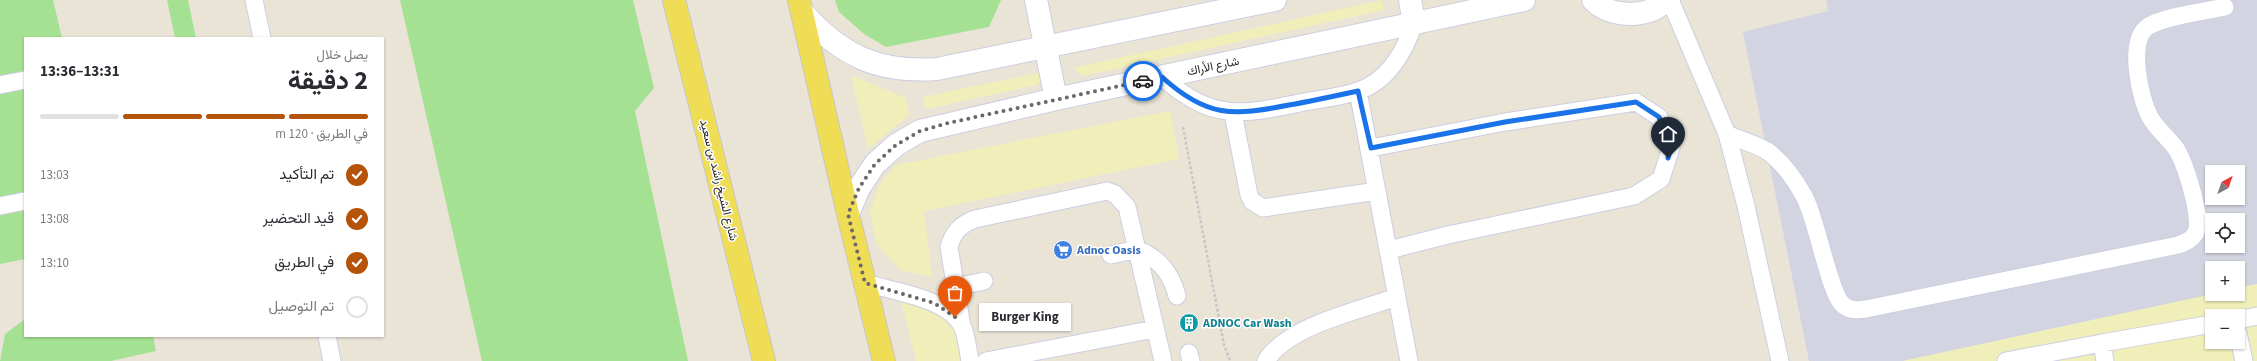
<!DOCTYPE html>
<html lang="ar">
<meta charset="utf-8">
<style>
body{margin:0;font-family:"Source Sans 3",Vazirmatn,sans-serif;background:#f7f7f7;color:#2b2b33;direction:rtl;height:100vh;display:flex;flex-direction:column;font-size:15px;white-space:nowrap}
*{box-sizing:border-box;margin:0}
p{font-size:13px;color:#7c7c81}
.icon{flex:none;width:22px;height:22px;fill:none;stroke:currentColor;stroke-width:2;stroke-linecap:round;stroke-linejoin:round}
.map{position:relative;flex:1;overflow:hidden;direction:ltr}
.drawer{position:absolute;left:24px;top:37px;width:360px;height:300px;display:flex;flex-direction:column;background:#fff;border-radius:0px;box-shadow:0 1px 3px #0004;direction:rtl}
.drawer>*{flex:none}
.needle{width:26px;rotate:40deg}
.tools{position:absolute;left:2205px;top:165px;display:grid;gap:8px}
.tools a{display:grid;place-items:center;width:40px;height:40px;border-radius:0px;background:#fff;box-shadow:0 1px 3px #0004;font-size:20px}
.pin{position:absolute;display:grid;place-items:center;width:34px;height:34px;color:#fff;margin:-41px -17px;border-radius:50% 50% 50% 0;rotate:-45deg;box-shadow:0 0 4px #0007}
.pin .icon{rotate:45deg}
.courier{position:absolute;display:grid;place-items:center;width:40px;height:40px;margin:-20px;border:3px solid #1a73e8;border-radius:50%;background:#fff;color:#222;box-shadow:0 1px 5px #0007}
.bubble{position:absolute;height:28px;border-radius:0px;background:#fff;box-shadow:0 1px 3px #0004;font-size:13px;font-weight:700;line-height:28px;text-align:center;direction:rtl}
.summary em{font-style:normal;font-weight:700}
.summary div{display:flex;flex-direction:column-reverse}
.summary{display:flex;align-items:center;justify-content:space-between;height:68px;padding:0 16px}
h1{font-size:26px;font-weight:700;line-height:30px}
.bar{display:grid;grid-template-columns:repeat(4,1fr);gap:6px 4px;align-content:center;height:48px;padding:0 16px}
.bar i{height:5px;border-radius:3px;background:#e1e1e2}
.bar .active{background:#b45309}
.bar p{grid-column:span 4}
ol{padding:0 16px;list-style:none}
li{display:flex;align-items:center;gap:12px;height:44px}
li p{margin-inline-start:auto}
li .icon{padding:4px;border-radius:50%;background:#b45309;color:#fff;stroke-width:4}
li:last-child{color:#7c7c81}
li i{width:22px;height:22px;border:2px solid #e1e1e2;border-radius:50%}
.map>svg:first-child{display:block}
.airport{fill:#d3d4e2;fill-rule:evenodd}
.green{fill:#a5e193}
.sand{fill:#f0eeb9;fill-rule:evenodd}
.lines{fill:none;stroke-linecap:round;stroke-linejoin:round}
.lane-casing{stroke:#cdcee0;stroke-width:19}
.street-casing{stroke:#cdcee0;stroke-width:24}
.primary-casing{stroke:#c7c7c7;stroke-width:24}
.path{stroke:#c7c7c7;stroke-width:2.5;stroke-dasharray:3 2;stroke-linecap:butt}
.lane{stroke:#fff;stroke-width:17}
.street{stroke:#fff;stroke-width:22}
.primary{stroke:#f0dd56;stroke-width:22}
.done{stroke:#6b6965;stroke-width:4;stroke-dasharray:0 7.2}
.route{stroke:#1a73e8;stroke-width:5}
.labels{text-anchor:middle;stroke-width:3;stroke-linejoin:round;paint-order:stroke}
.street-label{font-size:12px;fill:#272727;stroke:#fff}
.shop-label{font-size:12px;font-weight:bold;fill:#366cbe;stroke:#fff;text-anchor:start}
.culture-label{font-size:12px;font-weight:bold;fill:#0d838f;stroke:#fff;text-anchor:start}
</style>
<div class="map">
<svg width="2257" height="361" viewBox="0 0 2257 361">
<rect width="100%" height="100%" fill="#eae4d7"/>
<path class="airport" d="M1826,0H2257V284L2238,288V268H2212L2213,294L1903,361H1809L1743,32L1828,11ZM2212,172H2238V198H2212ZM2212,220H2238V246H2212Z"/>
<path class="green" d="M0,0H53L62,38H25V259L0,264Z
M167,0H188L196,38H175Z
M400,0H633L654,88L635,111L688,361H482Z
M835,0H1001L989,27L886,47L864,34L839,12Z
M25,319V336H153L156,351L111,361H0L5,334Z"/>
<path class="sand" d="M1382,0L1384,10L1083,76L1073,68Z
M1037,73L1040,74L1041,81L1037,85L926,109L923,97Z
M851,75L906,98L909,115L868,149Z
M1170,111L1179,159L924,211L932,277L902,271L877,245L870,213L879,185L896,165Z
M2257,284V361H1903L2213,294H2238V288ZM2212,316H2238V342H2212Z
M901,301L956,313L968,361H916Z"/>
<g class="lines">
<g class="lane-casing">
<path id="lane" d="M254,0L262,38
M1670,0L1727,134L1746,206L1780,361
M1162,77C1213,122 1243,115 1304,102C1321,99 1341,97 1358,91C1388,81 1405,51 1414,23
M0,85L25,80
M1358,91L1409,361
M1233,113L1249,195L1252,201L1263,208L1377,191
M1727,134C1740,140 1756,144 1767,151C1782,161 1796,181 1804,196C1817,219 1829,293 1843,305C1850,311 1858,310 1866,309L2178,245C2185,243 2191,240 2195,234C2204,220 2185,164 2177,150C2169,138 2157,130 2150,117C2140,98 2128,44 2146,28C2159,17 2207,11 2225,7
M1371,148L1505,122L1636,102L1659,117L1671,148L1661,179L1634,196L1448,235L1389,250
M0,206L25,201
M1137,249C1159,259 1171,272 1177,296
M1111,255L1137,249
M865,283C892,291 951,299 963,328C967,338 968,351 970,361
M956,287L984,281
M2238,320L2257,316
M962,327L949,247C953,232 961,224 975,219L1107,191L1115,194L1127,207L1163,361
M2238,333L2244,361
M327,336L332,361
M1189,353L1191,361
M986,361L1155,329
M1266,361C1287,326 1360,310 1397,297
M2006,361L2102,343
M2105,361L2102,343L2212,324"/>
</g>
<g class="street-casing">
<path id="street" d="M1036,0L1056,99
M1410,0L1414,23
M1593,0C1607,15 1634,17 1652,10C1658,8 1663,3 1669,0
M803,13C842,56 878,73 937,69L1275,0
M848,214L859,188L875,164L896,145L920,131L1056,99L1524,0"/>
</g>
<g class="primary-casing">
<path id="primary" d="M674,0L764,361
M799,0L848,214L884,361"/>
</g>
<path class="path" d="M1183,127L1224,345L1230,361"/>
<use href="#lane" class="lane"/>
<use href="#street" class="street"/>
<use href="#primary" class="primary"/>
</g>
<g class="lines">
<path class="done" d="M955,317L934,303L865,283L848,214L859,188L875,164L896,145L920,131L948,123L1143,81"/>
<path class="route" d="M1143,81L1162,77C1207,118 1233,116 1289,105C1312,101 1335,96 1358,91L1371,148L1505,122L1636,102L1659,117L1671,148L1668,158"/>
</g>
<defs>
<g id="supermarket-disc" transform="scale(1)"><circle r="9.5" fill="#3f7fe0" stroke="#fff"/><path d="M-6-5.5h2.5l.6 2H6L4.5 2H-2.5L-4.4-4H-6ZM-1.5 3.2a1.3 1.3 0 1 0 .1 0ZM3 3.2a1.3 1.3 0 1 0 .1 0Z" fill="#fff"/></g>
<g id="building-disc" transform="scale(1)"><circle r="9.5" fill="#0f9aa8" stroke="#fff"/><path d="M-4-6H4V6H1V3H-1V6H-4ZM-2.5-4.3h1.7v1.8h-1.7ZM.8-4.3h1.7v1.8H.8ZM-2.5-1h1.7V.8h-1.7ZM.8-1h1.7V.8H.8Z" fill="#fff"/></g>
</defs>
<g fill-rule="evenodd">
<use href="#supermarket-disc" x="1063" y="250"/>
<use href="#building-disc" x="1189" y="323"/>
</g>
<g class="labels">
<g class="street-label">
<text transform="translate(1213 66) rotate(-12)" y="4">شارع الأراك</text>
<text transform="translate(719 180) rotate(76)" y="4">شارع الشيخ راشد بن سعيد</text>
</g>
<g class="shop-label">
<text x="1077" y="254">Adnoc Oasis</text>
</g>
<g class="culture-label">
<text x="1203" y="327">ADNOC Car Wash</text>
</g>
</g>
</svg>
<div class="tools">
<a><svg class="needle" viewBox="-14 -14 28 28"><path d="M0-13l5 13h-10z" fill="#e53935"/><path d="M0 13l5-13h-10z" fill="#7c7c81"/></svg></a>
<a><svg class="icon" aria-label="locate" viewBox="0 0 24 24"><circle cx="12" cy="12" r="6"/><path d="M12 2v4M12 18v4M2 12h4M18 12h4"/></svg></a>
<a>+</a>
<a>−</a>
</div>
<div class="pin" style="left:955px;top:317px;background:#ea580c"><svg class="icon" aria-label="bag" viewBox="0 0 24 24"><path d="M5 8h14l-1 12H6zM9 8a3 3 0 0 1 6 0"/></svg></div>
<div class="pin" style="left:1668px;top:158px;background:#1f2937"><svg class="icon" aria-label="home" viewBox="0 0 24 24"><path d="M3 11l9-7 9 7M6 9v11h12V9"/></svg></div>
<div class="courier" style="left:1143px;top:81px"><svg class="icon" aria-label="car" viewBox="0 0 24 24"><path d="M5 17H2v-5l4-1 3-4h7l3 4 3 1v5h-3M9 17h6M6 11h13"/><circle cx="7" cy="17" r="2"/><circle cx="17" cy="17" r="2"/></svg></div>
<div class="bubble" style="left:979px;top:303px;width:92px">Burger King</div>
<section class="drawer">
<div class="summary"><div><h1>2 دقيقة</h1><p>يصل خلال</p></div><em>13:31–13:36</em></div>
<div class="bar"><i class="active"></i><i class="active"></i><i class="active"></i><i></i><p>في الطريق · 120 m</p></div>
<ol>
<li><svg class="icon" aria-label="check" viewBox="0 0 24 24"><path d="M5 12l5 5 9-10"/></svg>تم التأكيد<p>13:03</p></li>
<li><svg class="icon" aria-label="check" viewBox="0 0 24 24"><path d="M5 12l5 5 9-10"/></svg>قيد التحضير<p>13:08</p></li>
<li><svg class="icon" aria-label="check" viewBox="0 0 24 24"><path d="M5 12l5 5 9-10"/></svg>في الطريق<p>13:10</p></li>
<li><i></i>تم التوصيل</li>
</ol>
</section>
</div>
